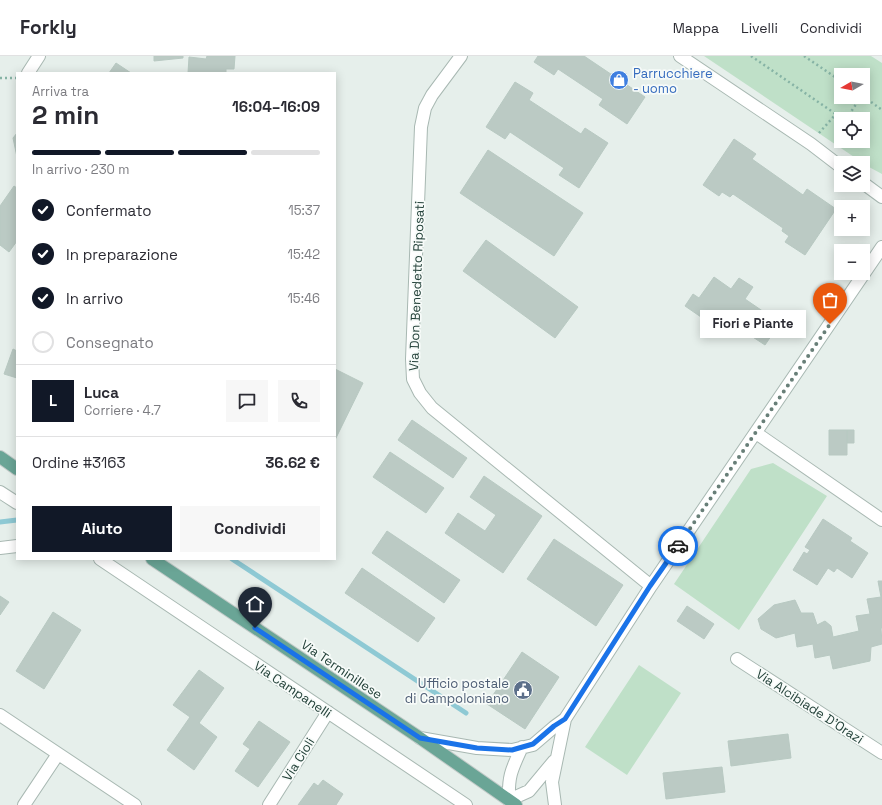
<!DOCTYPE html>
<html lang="it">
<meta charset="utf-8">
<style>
body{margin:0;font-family:"Space Grotesk",sans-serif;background:#f7f7f7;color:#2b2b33;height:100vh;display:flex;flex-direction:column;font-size:15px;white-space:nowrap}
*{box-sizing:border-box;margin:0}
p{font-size:13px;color:#7c7c81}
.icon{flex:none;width:22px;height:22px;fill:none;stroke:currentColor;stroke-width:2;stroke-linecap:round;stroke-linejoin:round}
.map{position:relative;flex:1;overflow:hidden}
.drawer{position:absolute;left:16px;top:16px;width:320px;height:488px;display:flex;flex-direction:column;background:#fff;border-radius:0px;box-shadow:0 2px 10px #0003}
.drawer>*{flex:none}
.needle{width:26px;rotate:261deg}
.buttons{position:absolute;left:834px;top:12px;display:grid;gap:8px}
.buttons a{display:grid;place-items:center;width:36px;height:36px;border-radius:0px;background:#fff;box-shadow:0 2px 10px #0003;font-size:20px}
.pin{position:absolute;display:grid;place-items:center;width:34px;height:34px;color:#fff;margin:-41px -17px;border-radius:50% 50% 50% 0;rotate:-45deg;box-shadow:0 0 4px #0007}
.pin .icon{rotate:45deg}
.courier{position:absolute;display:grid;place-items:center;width:40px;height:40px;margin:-20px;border:3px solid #1a73e8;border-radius:50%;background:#fff;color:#222;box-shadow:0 1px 5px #0007}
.bubble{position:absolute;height:28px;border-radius:0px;background:#fff;box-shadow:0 2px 10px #0003;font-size:13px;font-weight:800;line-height:28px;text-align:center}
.head em{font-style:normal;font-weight:800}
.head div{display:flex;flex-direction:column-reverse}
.head{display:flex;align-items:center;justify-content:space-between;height:68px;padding:0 16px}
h1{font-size:26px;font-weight:800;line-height:30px}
.bar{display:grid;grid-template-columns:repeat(4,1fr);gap:6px 4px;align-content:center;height:48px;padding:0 16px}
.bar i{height:5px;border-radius:3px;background:#e1e1e2}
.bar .current{background:#111827}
.bar p{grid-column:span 4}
.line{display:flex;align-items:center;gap:10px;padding:0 16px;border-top:1px solid #e1e1e2}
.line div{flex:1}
.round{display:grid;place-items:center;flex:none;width:42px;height:42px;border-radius:0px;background:#f7f7f7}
ol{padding:0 16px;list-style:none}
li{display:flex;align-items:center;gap:12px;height:44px}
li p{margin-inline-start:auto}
li .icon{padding:4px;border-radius:50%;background:#111827;color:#fff;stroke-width:4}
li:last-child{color:#7c7c81}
li i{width:22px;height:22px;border:2px solid #e1e1e2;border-radius:50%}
.primary-button{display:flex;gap:8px;margin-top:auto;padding:8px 16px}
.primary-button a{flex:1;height:46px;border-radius:0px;background:#111827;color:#fff;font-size:16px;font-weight:800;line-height:46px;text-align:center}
.primary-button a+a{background:#f7f7f7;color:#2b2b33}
header{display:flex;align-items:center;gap:24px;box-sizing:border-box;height:56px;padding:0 20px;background:#fff;border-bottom:1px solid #e1e1e2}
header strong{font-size:19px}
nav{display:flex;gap:22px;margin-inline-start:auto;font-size:14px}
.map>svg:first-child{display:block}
.green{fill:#bfe0c8;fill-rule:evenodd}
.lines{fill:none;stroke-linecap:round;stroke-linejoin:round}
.stream{stroke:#8ec9d4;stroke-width:5}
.building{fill:#bbcac4;stroke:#b8c9c2}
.minor-casing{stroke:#a8b8b2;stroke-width:14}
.major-casing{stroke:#c2cac8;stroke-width:14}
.path{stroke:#86b3a5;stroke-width:2.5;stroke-dasharray:2 3;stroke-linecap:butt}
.minor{stroke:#fff;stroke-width:12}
.major{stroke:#6aa596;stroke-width:12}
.done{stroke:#687f78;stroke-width:4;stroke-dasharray:0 7.2}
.route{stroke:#1a73e8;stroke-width:5}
.labels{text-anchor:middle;stroke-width:3.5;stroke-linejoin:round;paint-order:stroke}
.shop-label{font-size:13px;fill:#366cbe;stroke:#f7fbf9;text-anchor:start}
.street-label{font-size:13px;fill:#24423a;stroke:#f7fbf9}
.service-label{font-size:13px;fill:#4e5e75;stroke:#f7fbf9;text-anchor:end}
</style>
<header>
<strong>Forkly</strong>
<nav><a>Mappa</a><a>Livelli</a><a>Condividi</a></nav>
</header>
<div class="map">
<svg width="882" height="749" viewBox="0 0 882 749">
<rect width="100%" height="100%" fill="#e6efeb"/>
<path class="green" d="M704,0H871L882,7V118L869,111ZM841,19H863V41H841ZM841,63H863V85H841Z
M773,407L827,440L739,574L674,528L751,413Z
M639,609L681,637L627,719L585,691Z"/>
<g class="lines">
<path class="stream" d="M0,466L17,464
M232,503L466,657"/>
</g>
<path class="building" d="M154,0H183V2L154,5Z
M207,0H235L234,13H226V17H188L189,1L206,3Z
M538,0H584L645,41L627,68L599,49L603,43L558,13L554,19L534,6Z
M116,7L131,17H109Z
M515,26L533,37L529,44L581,78L585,72L608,87L579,132L559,119L564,112L510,76L505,83L486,71Z
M17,77V101L13,82Z
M734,83L756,98L752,103L803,139L807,133L836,153L805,199L785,186L789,180L782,175L783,172L733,138L730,141L722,136L719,140L703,129Z
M488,94L583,157L554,200L460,137Z
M14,130L17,132V185L9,196L0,189V150Z
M486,184L578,251L555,282L463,215Z
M714,221L731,233L739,222L753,231L745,243L780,267L765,289L739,272L745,264L729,253L723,262L720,261L714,270L685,250L693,238L699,242Z
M13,293L17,295V322L4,318Z
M335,313L363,327L335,384Z
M412,364L467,402L453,422L398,384Z
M829,374H847V399H829Z
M847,374H854V387H847Z
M390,396L444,432L426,457L373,421Z
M484,420L542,460L503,517L445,477L458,457L485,475L496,459L470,441Z
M823,463L852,482L850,485L868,497L852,522L837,512L834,516L828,512L817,529L793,514L804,496L807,498L810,494L805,491Z
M387,475L460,524L444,547L372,497Z
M554,483L623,529L596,570L527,523Z
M362,512L435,562L418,586L345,537Z
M878,525H882V572H881L882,588L871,591L870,605L833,613L830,599L815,602L813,588L797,591L795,577L776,582L761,573L758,563L774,549L795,544L801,557H813L817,569L825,565L831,570L833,581L859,575L856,560L870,558L867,543L881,541Z
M0,540L9,546L0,559Z
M687,550L714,568L704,583L677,565Z
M53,556L81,574L44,633L16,615Z
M522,596L559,621L525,673L487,648Z
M199,614L224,632L199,667L217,681L194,714L167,694L190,661L173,649Z
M259,665L290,686L258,731L235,715L250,693L243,688Z
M788,678L791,702L731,710L728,685Z
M722,711L725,736L666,743L663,717Z
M323,724L343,738L336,749H298L314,727L318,730Z"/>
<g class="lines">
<g class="minor-casing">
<path id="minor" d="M461,0L432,39L425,52L421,71L412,303L413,323L420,337L432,352L651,530
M680,0L811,88L841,111
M28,17L39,0
M863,127L882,141
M756,377L882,464
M0,436L17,447
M0,492L17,490
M100,503L466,749
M737,603L882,697
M0,659L135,749
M420,682L477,692L512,694L533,689L554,671L565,663
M522,691C512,713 508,719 509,744L529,735L554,705
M24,749L58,698
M269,749L328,656
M555,749L552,726L565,663L651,530L882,191"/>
</g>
<g class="major-casing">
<path id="major" d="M0,401L17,413
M152,503L420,682L516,749"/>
</g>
<path class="path" d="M751,0L843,63
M804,0L841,25
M0,22H17
M863,40L882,54
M846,63L861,41
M819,77L836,58"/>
<use href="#minor" class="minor"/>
<use href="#major" class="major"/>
</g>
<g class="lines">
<path class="done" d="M678,490L830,268"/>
<path class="route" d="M255,572L420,682L477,692L512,694L533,688L554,670L565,663L650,530L678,490"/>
</g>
<defs>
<g id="shop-disc" transform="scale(1)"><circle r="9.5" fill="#3f7fe0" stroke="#f7fbf9"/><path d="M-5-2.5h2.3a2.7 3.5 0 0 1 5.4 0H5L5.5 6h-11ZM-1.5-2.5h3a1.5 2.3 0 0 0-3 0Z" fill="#fff"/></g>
<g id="civic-disc" transform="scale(1)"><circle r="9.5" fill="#5c6f8a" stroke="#f7fbf9"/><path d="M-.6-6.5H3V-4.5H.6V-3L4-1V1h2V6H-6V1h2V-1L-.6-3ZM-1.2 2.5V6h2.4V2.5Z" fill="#fff"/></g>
</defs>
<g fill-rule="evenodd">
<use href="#shop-disc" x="619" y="24"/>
<use href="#civic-disc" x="523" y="634"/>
</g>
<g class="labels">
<g class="shop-label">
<text x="633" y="22">Parrucchiere<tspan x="633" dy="15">- uomo</tspan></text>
</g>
<g class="street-label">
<text transform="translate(416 230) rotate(-88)" y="5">Via Don Benedetto Riposati</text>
<text transform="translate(342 613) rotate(34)" y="5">Via Terminillese</text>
<text transform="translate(293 633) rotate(34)" y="5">Via Campanelli</text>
<text transform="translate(810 650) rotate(33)" y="5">Via Alcibiade D'Orazi</text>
<text transform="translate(298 703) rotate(-58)" y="5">Via Cioli</text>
</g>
<g class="service-label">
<text x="509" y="632">Ufficio postale<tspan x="509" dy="15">di Campoloniano</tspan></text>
</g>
</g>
</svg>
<div class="buttons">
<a><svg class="needle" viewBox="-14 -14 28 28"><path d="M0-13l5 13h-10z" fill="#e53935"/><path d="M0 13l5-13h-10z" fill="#7c7c81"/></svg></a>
<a><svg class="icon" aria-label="locate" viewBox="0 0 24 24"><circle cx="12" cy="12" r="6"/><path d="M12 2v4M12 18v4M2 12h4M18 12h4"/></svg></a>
<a><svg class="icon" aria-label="layers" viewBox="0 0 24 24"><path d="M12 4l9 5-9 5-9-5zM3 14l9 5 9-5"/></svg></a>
<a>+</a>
<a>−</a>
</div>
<div class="pin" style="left:830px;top:268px;background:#ea580c"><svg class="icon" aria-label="bag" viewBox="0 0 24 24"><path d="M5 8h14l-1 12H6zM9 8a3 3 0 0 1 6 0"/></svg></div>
<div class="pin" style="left:255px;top:572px;background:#1f2937"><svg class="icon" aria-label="home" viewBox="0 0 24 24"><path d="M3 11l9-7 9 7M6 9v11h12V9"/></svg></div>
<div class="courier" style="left:678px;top:490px"><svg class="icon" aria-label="car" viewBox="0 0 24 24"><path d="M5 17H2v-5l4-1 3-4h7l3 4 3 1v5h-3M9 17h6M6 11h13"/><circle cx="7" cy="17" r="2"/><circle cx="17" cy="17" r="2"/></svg></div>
<div class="bubble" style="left:700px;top:254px;width:106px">Fiori e Piante</div>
<section class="drawer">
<div class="head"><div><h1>2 min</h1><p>Arriva tra</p></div><em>16:04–16:09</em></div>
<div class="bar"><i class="current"></i><i class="current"></i><i class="current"></i><i></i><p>In arrivo · 230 m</p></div>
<ol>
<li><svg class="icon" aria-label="check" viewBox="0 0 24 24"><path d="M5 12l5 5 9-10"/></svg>Confermato<p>15:37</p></li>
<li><svg class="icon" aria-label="check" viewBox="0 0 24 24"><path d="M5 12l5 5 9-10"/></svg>In preparazione<p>15:42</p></li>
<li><svg class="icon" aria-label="check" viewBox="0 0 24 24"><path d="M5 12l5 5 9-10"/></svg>In arrivo<p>15:46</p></li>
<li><i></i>Consegnato</li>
</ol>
<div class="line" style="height:72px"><b class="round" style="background:#111827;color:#fff">L</b><div><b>Luca</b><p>Corriere · 4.7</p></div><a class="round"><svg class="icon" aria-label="chat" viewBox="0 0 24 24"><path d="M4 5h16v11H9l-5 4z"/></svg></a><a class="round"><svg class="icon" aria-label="phone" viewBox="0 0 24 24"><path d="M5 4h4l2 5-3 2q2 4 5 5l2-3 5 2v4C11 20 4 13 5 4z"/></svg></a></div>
<div class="line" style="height:52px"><div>Ordine #3163</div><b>36.62 €</b></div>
<div class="primary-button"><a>Aiuto</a><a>Condividi</a></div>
</section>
</div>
